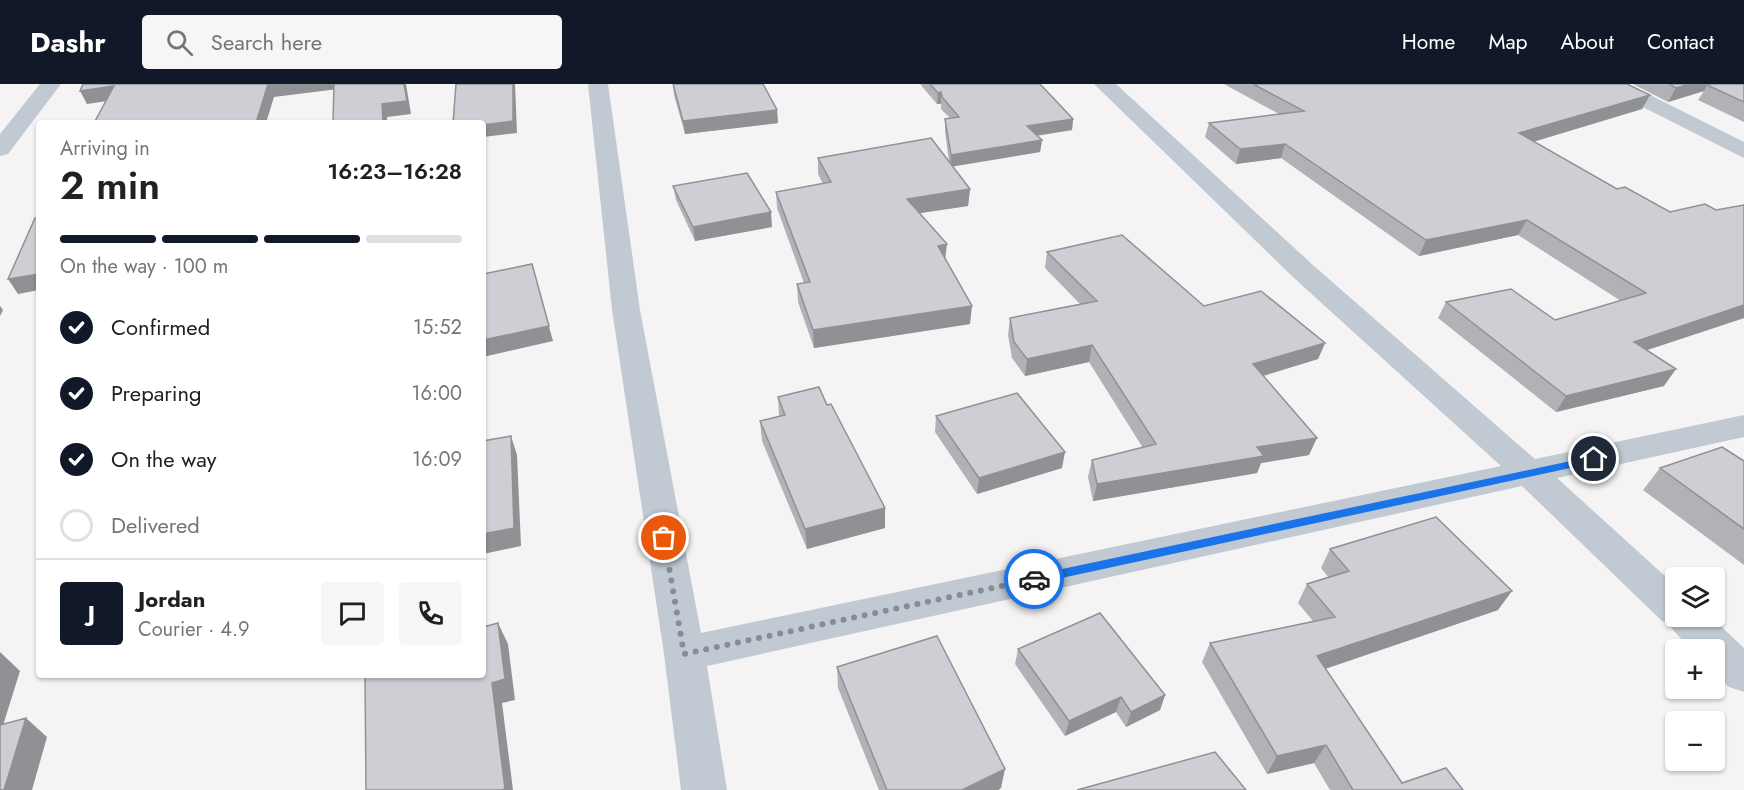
<!DOCTYPE html>
<meta charset="utf-8">
<style>
body{margin:0;font-family:Jost,sans-serif;background:#f6f6f6;color:#202124;height:100vh;display:flex;flex-direction:column;font-size:22px;white-space:nowrap}
*{box-sizing:border-box;margin:0}
p{font-size:20px;color:#757577}
.icon{flex:none;width:33px;height:33px;fill:none;stroke:currentColor;stroke-width:2;stroke-linecap:round;stroke-linejoin:round}
.map{position:relative;flex:1;overflow:hidden}
.sheet{position:absolute;left:36px;top:36px;width:450px;height:558px;display:flex;flex-direction:column;background:#fff;border-radius:6px;box-shadow:0 2px 4px #0004}
.sheet>*{flex:none}
.tools{position:absolute;left:1665px;top:483px;display:grid;gap:12px}
.tools a{display:grid;place-items:center;width:60px;height:60px;border-radius:6px;background:#fff;box-shadow:0 2px 4px #0004;font-size:30px}
.pin{position:absolute;display:grid;place-items:center;width:51px;height:51px;color:#fff;margin:-26px;border:3px solid #fff;border-radius:50%;box-shadow:0 2px 6px #0007}
.courier{position:absolute;display:grid;place-items:center;width:60px;height:60px;margin:-30px;border:4px solid #1a73e8;border-radius:50%;background:#fff;color:#222;box-shadow:0 2px 8px #0007}
.head em{font-style:normal;font-weight:600}
.head div{display:flex;flex-direction:column-reverse}
.head{display:flex;align-items:center;justify-content:space-between;height:102px;padding:0 24px}
h1{font-size:39px;font-weight:600;line-height:45px}
.bar{display:grid;grid-template-columns:repeat(4,1fr);gap:9px 6px;align-content:center;height:72px;padding:0 24px}
.bar i{height:8px;border-radius:4px;background:#e0e0e0}
.bar .current{background:#111827}
.bar p{grid-column:span 4}
.line{display:flex;align-items:center;gap:15px;padding:0 24px;border-top:2px solid #e0e0e0}
.line div{flex:1}
.round{display:grid;place-items:center;flex:none;width:63px;height:63px;border-radius:6px;background:#f6f6f6}
ol{padding:0 24px;list-style:none}
li{display:flex;align-items:center;gap:18px;height:66px}
li p{margin-inline-start:auto}
li .icon{padding:6px;border-radius:50%;background:#111827;color:#fff;stroke-width:4}
li:last-child{color:#757577}
li i{width:33px;height:33px;border:3px solid #e0e0e0;border-radius:50%}
header{display:flex;align-items:center;gap:36px;box-sizing:border-box;height:84px;padding:0 30px;background:#111827;color:#fff}
header strong{font-size:28px}
nav{display:flex;gap:33px;margin-inline-start:auto;font-size:21px}
.search{width:420px;height:54px;background:#f6f6f6;display:flex;align-items:center;gap:15px;box-sizing:border-box;padding:0 21px;border-radius:6px;color:#757577;font-size:22px}
.map>svg:first-child{display:block}
.lines{fill:none;stroke-linecap:round;stroke-linejoin:round}
.minor{fill:#c1cad2;fill-rule:evenodd}
.wall{fill:#b0b2b7}
.shaded-wall{fill:#909195}
.building{fill:#cdcfd5;stroke:#909195;stroke-width:1.5}
.route{fill:#1a73e8}
.done{stroke:#868d94;stroke-width:6;stroke-dasharray:0 10.8}
</style>
<header>
<strong>Dashr</strong>
<div class="search"><svg class="icon" aria-label="search" viewBox="0 0 24 24"><circle cx="10" cy="10" r="6"/><path d="M15 15l6 6"/></svg>Search here</div>
<nav><a>Home</a><a>Map</a><a>About</a><a>Contact</a></nav>
</header>
<div class="map">
<svg width="1744" height="706" viewBox="0 0 1744 706">
<rect width="100%" height="100%" fill="#f5f3f3"/>
<g class="lines">
<path class="minor" d="M40,0H61L8,70L0,72V50Z
M588,0H608L640,226L701,549L1501,382L1294,194L1094,0H1116L1314,182L1535,375L1744,331V353L1557,394L1676,502V532H1710L1744,564V608L1729,603L1714,588V566H1691L1667,539L1662,537L1522,402L707,582L727,706H681L664,570L612,226Z
M1602,0H1628L1744,58V74L1605,4Z"/>
</g>
<path class="wall" d="M673,0L777,26L778,39L685,50L674,11Z
M920,0H1040L1073,35L1072,46L1037,52L1042,56L1040,68L952,82L970,105L968,122L920,129L946,176L970,240L814,264L798,218L797,200L804,199L777,124L776,108L823,100L818,90V74L949,78L945,47V35L950,34L941,25V20H937Z
M1224,0H1627L1650,11L1642,25L1533,58L1617,105L1670,128L1716,126L1744,121V234L1647,266L1664,302L1556,328L1438,234L1446,218L1555,236L1621,217L1518,151L1419,172L1281,74L1236,80L1205,53L1209,39L1279,30Z
M1633,0H1744V38L1698,16L1704,7L1668,18Z
M673,102L772,143L695,157L676,116Z
M1047,168L1204,222L1325,259L1318,275L1264,292L1309,371L1261,379L1257,389L1093,417L1088,393L1092,376L1143,364L1089,278L1025,292L1012,274L1008,251L1010,234L1080,220L1045,184Z
M778,313L827,321L885,444L807,465L762,357L760,337L779,332Z
M936,332L1062,384L977,410L935,348Z
M1744,377V481L1643,406L1660,384Z
M1330,465L1498,526L1325,585L1402,699L1463,706H1330L1314,679L1267,690L1202,578L1210,559L1313,537L1298,519L1307,500L1329,494L1321,484Z
M1018,565L1165,611L1160,626L1126,643L1116,628L1065,652L1015,580Z
M837,583L1001,704L998,706H879L838,604Z"/>
<path class="shaded-wall" d="M268,0H337L338,5L274,13L266,39H256Z
M404,0H406L411,30L387,33V39H383L382,20Z
M513,0H515L517,49L483,53V41Z
M1690,0H1713L1707,1L1704,7L1668,18L1676,4Z
M114,2L121,15L87,20L80,7Z
M941,8V20H937L938,9Z
M1650,11L1642,25L1512,64L1519,49Z
M777,26L778,39L685,50L683,37Z
M1073,35L1072,46L1026,53L1027,42Z
M1042,56L1040,68L950,83L951,71Z
M1285,60L1281,74L1236,80L1240,65Z
M970,105L968,122L907,131V115Z
M771,128L772,143L695,157L693,143Z
M1527,136L1518,151L1419,172L1426,156Z
M947,160L945,177L938,162Z
M39,190V206L18,210L8,195Z
M536,195L553,257L483,273V256Z
M1744,221V234L1623,274L1634,258Z
M0,222L3,226L0,232Z
M972,222L970,240L814,264L813,246Z
M1325,259L1318,275L1248,296L1253,280Z
M1092,261L1089,278L1025,292L1027,275Z
M1676,285L1664,302L1556,328L1566,312Z
M511,352L517,371L521,462L483,470V450Z
M1317,354L1309,371L1261,379L1257,389L1093,417L1097,400L1257,363Z
M1065,368L1062,384L977,410L979,394Z
M885,424V444L807,465L805,445Z
M1512,507L1498,526L1307,591L1317,572Z
M498,539L508,560L515,616L502,619L513,706H502L492,599Z
M0,568L20,587L0,651Z
M1165,611L1160,626L1126,643L1131,628Z
M1121,613L1116,628L1065,652L1069,637Z
M26,634L47,653L32,706H4Z
M1326,661L1314,679L1267,690L1277,672Z
M1005,685L1001,704L998,706H962Z"/>
<path class="building" d="M83,0H268L256,39H94L114,2L80,7Z
M334,0H404L407,17L382,20L383,39H333Z
M456,0H513V37L483,41V39H453Z
M673,0H763L777,26L683,37Z
M930,0H1040L1073,35L1027,42L1042,56L951,71L945,35L959,33L942,13L941,8L938,9Z
M1253,0H1627L1650,11L1519,49L1617,105L1625,103L1670,128L1705,120L1716,126L1744,121V221L1634,258L1676,285L1566,312L1446,218L1511,205L1555,236L1646,209L1527,136L1426,156L1285,60L1240,65L1209,39L1304,27Z
M1669,0H1690L1676,4Z
M1712,0H1744V18L1707,1Z
M931,54L970,105L907,115L947,160L938,162L972,222L813,246L797,200L810,198L776,108L831,98L818,74Z
M747,89L771,128L693,143L673,102Z
M35,134H39V190L8,195Z
M1122,151L1204,222L1261,207L1325,259L1253,280L1317,354L1257,363L1264,372L1097,400L1092,376L1156,360L1092,261L1027,275L1014,258L1010,234L1097,217L1047,168Z
M532,180L549,242L483,256V190Z
M819,303L827,321L831,320L885,424L805,445L760,337L785,331L778,313Z
M1017,309L1065,368L979,394L936,332Z
M511,352L514,444L483,450V357Z
M1722,363L1744,377V445L1660,384Z
M1436,433L1512,507L1317,572L1402,699L1446,684L1463,706H1353L1326,661L1277,672L1210,559L1335,533L1307,500L1349,487L1330,465Z
M1100,529L1165,611L1131,628L1121,613L1069,637L1018,565Z
M498,539L505,595L492,599L505,705L502,706H366L365,591H483V543Z
M937,552L1005,685L962,706H887L837,583Z
M26,634L4,706H0V641Z
M1215,668L1246,706H1077Z"/>
<path class="route" d="M1594,372L1599,375L1598,378L1034,500L1028,495L1034,491Z"/>
<g class="lines">
<path class="done" d="M664,454L684,570L1034,495"/>
</g>
</svg>
<div class="tools">
<a><svg class="icon" aria-label="layers" viewBox="0 0 24 24"><path d="M12 4l9 5-9 5-9-5zM3 14l9 5 9-5"/></svg></a>
<a>+</a>
<a>−</a>
</div>
<div class="pin" style="left:664px;top:454px;background:#ea580c"><svg class="icon" aria-label="bag" viewBox="0 0 24 24"><path d="M5 8h14l-1 12H6zM9 8a3 3 0 0 1 6 0"/></svg></div>
<div class="pin" style="left:1594px;top:375px;background:#1f2937"><svg class="icon" aria-label="home" viewBox="0 0 24 24"><path d="M3 11l9-7 9 7M6 9v11h12V9"/></svg></div>
<div class="courier" style="left:1034px;top:495px"><svg class="icon" aria-label="car" viewBox="0 0 24 24"><path d="M5 17H2v-5l4-1 3-4h7l3 4 3 1v5h-3M9 17h6M6 11h13"/><circle cx="7" cy="17" r="2"/><circle cx="17" cy="17" r="2"/></svg></div>
<section class="sheet">
<div class="head"><div><h1>2 min</h1><p>Arriving in</p></div><em>16:23–16:28</em></div>
<div class="bar"><i class="current"></i><i class="current"></i><i class="current"></i><i></i><p>On the way · 100 m</p></div>
<ol>
<li><svg class="icon" aria-label="check" viewBox="0 0 24 24"><path d="M5 12l5 5 9-10"/></svg>Confirmed<p>15:52</p></li>
<li><svg class="icon" aria-label="check" viewBox="0 0 24 24"><path d="M5 12l5 5 9-10"/></svg>Preparing<p>16:00</p></li>
<li><svg class="icon" aria-label="check" viewBox="0 0 24 24"><path d="M5 12l5 5 9-10"/></svg>On the way<p>16:09</p></li>
<li><i></i>Delivered</li>
</ol>
<div class="line" style="height:108px"><b class="round" style="background:#111827;color:#fff">J</b><div><b>Jordan</b><p>Courier · 4.9</p></div><a class="round"><svg class="icon" aria-label="chat" viewBox="0 0 24 24"><path d="M4 5h16v11H9l-5 4z"/></svg></a><a class="round"><svg class="icon" aria-label="phone" viewBox="0 0 24 24"><path d="M5 4h4l2 5-3 2q2 4 5 5l2-3 5 2v4C11 20 4 13 5 4z"/></svg></a></div>
</section>
</div>
